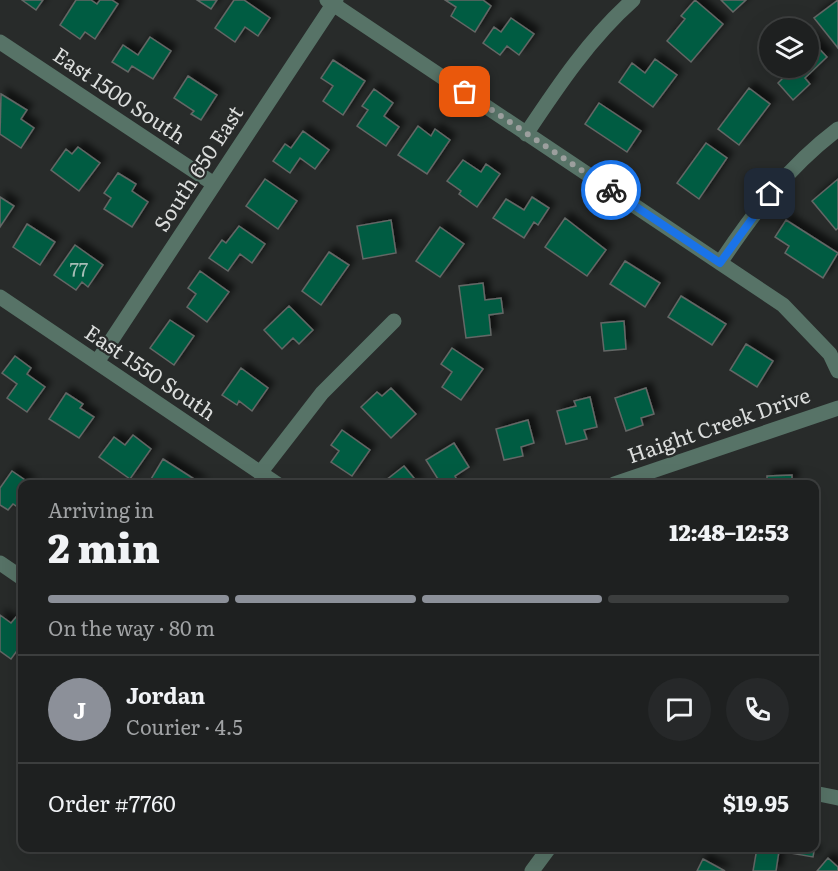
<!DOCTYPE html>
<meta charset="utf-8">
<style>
body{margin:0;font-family:Literata,serif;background:#262829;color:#f1f3f6;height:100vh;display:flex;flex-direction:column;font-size:22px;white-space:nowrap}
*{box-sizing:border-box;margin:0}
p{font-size:20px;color:#a1a3a5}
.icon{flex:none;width:33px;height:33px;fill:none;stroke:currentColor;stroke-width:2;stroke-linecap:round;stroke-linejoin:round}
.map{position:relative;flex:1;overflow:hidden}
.panel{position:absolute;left:18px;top:480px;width:801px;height:372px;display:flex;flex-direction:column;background:#1e2020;border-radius:12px;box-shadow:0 6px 24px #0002,0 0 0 2px #3c3e3e}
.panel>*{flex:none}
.tools{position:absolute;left:759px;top:18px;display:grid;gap:12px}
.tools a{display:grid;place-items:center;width:60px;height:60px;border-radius:50%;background:#1e2020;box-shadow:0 6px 24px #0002,0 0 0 2px #3c3e3e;font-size:30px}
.pin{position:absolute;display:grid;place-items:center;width:51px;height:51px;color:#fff;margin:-26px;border-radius:12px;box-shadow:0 3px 9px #0006}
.courier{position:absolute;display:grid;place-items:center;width:60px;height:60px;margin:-30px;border:4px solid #1a73e8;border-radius:50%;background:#fff;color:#222;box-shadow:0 2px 8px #0007}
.headline em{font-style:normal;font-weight:800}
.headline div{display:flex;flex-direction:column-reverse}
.headline{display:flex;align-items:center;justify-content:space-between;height:102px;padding:0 30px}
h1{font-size:39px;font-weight:800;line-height:45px}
.bar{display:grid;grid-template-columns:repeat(4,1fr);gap:9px 6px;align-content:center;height:72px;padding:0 30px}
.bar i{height:8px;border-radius:4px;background:#3c3e3e}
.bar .current{background:#8c9099}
.bar p{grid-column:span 4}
.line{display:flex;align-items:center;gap:15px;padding:0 30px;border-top:2px solid #3c3e3e}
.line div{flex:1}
.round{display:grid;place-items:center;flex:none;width:63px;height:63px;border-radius:32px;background:#262829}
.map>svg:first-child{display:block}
.building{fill:#055c43;stroke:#646766;stroke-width:1.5;filter:url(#shadow)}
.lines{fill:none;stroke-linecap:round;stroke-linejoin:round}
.minor{stroke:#577367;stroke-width:15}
.done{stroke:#9c9f9e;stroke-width:6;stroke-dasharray:0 10.8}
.route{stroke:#1a73e8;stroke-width:8}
.labels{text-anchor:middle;stroke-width:4.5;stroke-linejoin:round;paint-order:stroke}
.number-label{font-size:18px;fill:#a6bdb6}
.street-label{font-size:21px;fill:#dbdddc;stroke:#282b2a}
</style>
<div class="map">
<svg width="838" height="871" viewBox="0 0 838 871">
<defs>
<filter id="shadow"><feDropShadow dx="5.5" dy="-5.5" stdDeviation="3" flood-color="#0009"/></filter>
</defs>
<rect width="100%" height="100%" fill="#282b2a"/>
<path class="building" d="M22,0H43L36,10Z
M76,0H91L97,4L100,0H112L118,4L95,39L85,32L80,39L60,25Z
M197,0H217L211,9Z
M234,0H244L270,18L258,36L245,27L235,42L215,28Z
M445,0H483L491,6L475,32L451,16L456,7Z
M695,0L723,24L691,62L667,41L685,19L681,16Z
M721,0H746L733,12Z
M838,0V48L814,18Z
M511,18L534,34L519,55L507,46L500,55L483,43L494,27L501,32Z
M150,37L171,51L153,79L132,66L128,72L112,62L123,45L138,55Z
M808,37L827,57L805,78L810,84L793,100L778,83L785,76L777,68H808Z
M655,59L677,75L653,107L619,82L632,63L645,73Z
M333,60L365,81L343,115L323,101L333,86L321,78Z
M188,76L217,95L201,120L191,114L194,111L174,98Z
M749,88L770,104L739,145L718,129Z
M374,89L393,103L384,116L399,127L386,146L357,126L368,110L362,106Z
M1,94L27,110L21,119L34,128L21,148L0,134Z
M599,103L641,131L627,152L585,124Z
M418,126L431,136L435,129L450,140L427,174L398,155Z
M303,131L329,150L315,169L300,158L290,173L273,161L285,144L291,148Z
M706,143L727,158L699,199L677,183Z
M78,147L100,163L79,191L51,170L66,149L72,154Z
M463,160L481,172L486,164L500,174L477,207L459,194L461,191L447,181Z
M118,173L136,184L132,191L148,202L132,227L104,209L111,198L104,193Z
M265,179L297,201L278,229L246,206Z
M838,179V228L836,230L812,201Z
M0,197L14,206L0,227Z
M532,197L549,208L538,225L534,222L524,238L493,218L506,199L524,210Z
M565,218L606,250L587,276L545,247Z
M391,220L396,253L363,259L357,226Z
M786,220L838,253L823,278L785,253L789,246L775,237Z
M27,224L55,242L40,265L13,247Z
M239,226L265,244L252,263L240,254L228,271L209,258L222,240L226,243Z
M440,227L464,244L440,277L416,261Z
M75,245L103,265L88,287L82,282L76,290L54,275Z
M329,252L349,265L321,305L302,291Z
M625,261L660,283L645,307L610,284Z
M200,271L229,292L207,322L187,307L196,294L188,288Z
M483,283L485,300L501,298L503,313L489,315L491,335L466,338L459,286Z
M681,296L726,324L712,345L668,317Z
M289,306L313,330L299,344L293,338L282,349L264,330Z
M170,320L194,336L174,365L150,348Z
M624,321L626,349L604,351L601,323Z
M746,344L773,361L757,387L730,370Z
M452,348L483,369L461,400L442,387L452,372L441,364Z
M15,356L31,368L27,374L45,387L27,412L7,398L17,384L2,373Z
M241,368L268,388L252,411L239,401L237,405L222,395Z
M391,388L416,414L391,438L361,407L377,392L382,396Z
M646,388L654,414L641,418L643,425L626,431L615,398Z
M66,393L83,404L80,408L94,417L79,438L49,419Z
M590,397L597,427L584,430L587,439L566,444L557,411L576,406L574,401Z
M528,420L534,443L521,447L523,456L504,460L496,429Z
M342,430L370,450L352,476L331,462L339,451L331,445Z
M133,435L151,449L130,479L99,457L114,437L125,445Z
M454,443L469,467L455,476L457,480L449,484H441L426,460Z
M163,459L202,484H159L151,479Z
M404,466L419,484H381Z
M12,471L31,484H22V510L13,504L8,510L0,505V488Z
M792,475V484H767V476Z
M0,615L11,623L16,617L22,621V644L11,659L0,651Z
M757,848H810V850L814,851L813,857L779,851L776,871H753Z
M828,858L838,867V871H817Z
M703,859L725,871H697Z"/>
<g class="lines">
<path class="minor" d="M327,0L783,305L830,354L838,371
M0,42L214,184
M526,134C558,86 590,38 633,0
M720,263C754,212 789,166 838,129
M0,297L277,484
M97,362L336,0
M260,473L322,393L394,321
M614,484L838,408
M0,563L22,578
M814,793L838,798
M532,871L549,848"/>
</g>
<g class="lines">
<path class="done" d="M465,92L611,190"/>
<path class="route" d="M611,190L720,263L770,194"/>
</g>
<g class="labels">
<g class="number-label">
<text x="79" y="276">77</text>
</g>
<g class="street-label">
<text transform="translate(119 96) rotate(34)" y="7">East 1500 South</text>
<text transform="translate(199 169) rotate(-57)" y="7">South 650 East</text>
<text transform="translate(150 373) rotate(34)" y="7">East 1550 South</text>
<text transform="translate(719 426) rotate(-19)" y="7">Haight Creek Drive</text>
</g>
</g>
</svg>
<div class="tools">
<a><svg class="icon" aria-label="layers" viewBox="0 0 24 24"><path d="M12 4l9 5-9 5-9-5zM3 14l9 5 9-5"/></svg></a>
</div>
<div class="pin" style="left:465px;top:92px;background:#ea580c"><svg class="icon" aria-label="bag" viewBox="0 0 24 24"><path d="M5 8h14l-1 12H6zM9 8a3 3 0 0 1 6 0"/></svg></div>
<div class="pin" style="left:770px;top:194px;background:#1f2937"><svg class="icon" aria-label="home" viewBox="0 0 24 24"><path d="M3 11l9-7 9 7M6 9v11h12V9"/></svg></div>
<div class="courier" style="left:611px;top:190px"><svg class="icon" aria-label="bike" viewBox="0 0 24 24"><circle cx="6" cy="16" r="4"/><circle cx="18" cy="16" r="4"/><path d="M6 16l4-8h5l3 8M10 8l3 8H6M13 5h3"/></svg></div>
<section class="panel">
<div class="headline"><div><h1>2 min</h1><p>Arriving in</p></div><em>12:48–12:53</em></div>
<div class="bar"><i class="current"></i><i class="current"></i><i class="current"></i><i></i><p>On the way · 80 m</p></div>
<div class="line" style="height:108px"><b class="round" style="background:#8c9099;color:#fff">J</b><div><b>Jordan</b><p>Courier · 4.5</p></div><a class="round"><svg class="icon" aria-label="chat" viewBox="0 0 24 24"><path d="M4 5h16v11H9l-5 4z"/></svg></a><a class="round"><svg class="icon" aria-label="phone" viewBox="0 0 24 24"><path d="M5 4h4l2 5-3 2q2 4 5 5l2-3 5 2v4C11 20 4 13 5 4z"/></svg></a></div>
<div class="line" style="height:78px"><div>Order #7760</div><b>$19.95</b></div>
</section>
</div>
